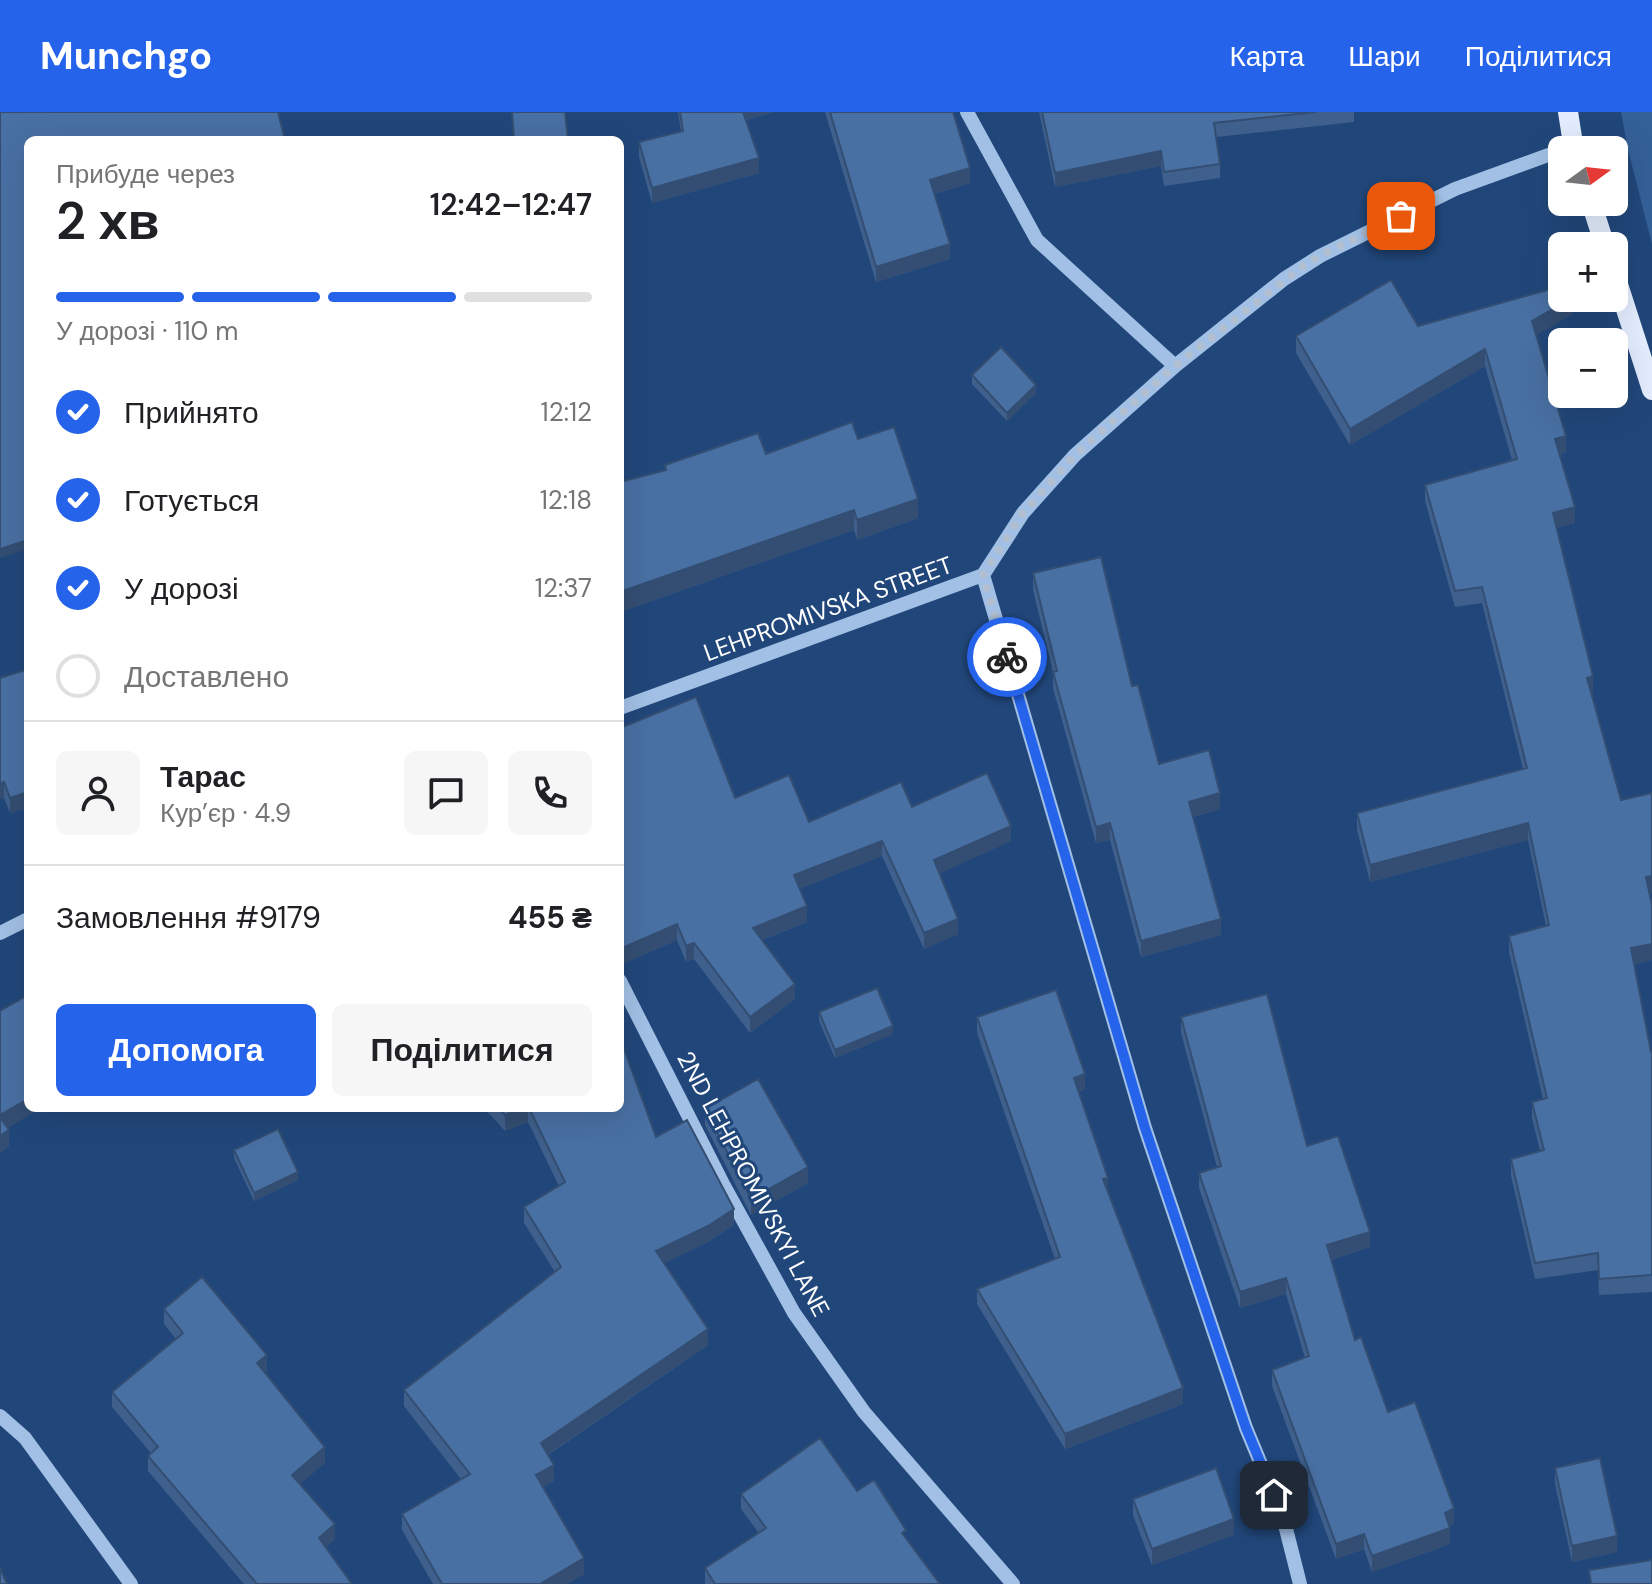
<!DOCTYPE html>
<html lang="uk">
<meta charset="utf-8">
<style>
body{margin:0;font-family:"DM Sans",sans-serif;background:#f6f6f6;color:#202124;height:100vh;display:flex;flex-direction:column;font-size:30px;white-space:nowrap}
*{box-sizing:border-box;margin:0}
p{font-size:26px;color:#757577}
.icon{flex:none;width:44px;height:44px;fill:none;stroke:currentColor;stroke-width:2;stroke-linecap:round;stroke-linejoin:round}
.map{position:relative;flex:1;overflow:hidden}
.panel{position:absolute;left:24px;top:24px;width:600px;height:976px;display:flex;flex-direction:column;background:#fff;border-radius:12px;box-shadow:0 8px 32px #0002}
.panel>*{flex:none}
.needle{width:52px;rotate:75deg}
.controls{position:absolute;left:1548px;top:24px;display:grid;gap:16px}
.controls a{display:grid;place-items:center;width:80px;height:80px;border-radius:12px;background:#fff;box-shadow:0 8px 32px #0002;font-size:40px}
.pin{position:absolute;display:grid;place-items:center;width:68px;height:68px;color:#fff;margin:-34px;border-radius:16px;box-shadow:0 4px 12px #0006}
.courier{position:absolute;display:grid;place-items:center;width:80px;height:80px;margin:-40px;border:6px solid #2563eb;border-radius:50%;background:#fff;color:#222;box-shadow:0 2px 10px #0007}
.summary em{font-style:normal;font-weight:600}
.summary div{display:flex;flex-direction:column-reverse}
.summary{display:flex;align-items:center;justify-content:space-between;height:136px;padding:0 32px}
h1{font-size:52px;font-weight:600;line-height:60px}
.bar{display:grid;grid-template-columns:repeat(4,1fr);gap:12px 8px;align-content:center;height:96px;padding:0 32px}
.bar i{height:10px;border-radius:6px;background:#e0e0e0}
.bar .on{background:#2563eb}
.bar p{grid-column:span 4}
.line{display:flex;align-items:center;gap:20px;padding:0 32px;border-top:2px solid #e0e0e0}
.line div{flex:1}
.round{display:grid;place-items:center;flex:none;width:84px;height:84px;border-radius:12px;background:#f6f6f6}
ol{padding:0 32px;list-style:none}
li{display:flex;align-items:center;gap:24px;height:88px}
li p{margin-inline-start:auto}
li .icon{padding:8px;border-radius:50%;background:#2563eb;color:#fff;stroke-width:4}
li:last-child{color:#757577}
li i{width:44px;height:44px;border:4px solid #e0e0e0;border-radius:50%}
.action{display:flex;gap:16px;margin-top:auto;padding:16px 32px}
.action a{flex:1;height:92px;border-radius:12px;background:#2563eb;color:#fff;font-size:32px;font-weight:600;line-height:92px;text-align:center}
.action a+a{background:#f6f6f6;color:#202124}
header{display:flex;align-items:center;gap:48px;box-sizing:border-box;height:112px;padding:0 40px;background:#2563eb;color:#fff}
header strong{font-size:38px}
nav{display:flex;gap:44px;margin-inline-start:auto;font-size:28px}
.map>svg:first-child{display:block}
.green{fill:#346098}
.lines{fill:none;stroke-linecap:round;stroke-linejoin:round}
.minor{stroke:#a2c0e5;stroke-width:14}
.major{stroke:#e3edfd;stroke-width:20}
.wall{fill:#3f608c}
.shaded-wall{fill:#334e72}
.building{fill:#4970a3;stroke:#334e72;stroke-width:2}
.done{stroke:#b1bfd0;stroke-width:8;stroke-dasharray:0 14.4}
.route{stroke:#2563eb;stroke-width:10}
.labels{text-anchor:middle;stroke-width:6;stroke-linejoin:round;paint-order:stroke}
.street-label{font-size:24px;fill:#fff;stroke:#21477a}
</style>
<header>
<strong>Munchgo</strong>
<nav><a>Карта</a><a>Шари</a><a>Поділитися</a></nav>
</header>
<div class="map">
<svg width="1652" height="1472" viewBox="0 0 1652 1472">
<rect width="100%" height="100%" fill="#21477a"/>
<path class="green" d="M1621,0H1652V132L1628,38Z"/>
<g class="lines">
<path class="minor" d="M967,0L1037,128L1175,254
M983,463L1145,1016L1246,1316L1283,1405L1300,1472
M620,596L983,463L1023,401L1075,343L1175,254L1284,167L1320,144L1455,77L1573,34
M0,821L28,807
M620,869L722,1070L794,1201L864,1300L1013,1472
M0,1304L25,1326L131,1472"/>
<path class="major" d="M1568,0L1574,38
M1591,90L1605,134
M1614,160L1652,278"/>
</g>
<path class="wall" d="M678,0H774L746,8L759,61L652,91L639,45V30L681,19Z
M825,0H953L970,71L934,82L950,147L876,170Z
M1039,0H1354V10L1216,25L1220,52V66L1164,74L1161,54L1055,75Z
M1572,202L1536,223L1566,340L1560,342L1575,411L1556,416L1593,581L1591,582L1621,688L1652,681V781H1650L1652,793V848L1634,852L1651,940H1652V1180L1599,1183L1598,1158L1535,1167L1511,1064V1047L1540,1039L1532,1006V990L1543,987L1509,840V824L1546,814L1528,728L1370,770L1357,718V701L1523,657L1482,491L1455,495L1425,389V373L1512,348L1485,254L1350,333L1296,241V224Z
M972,263L1036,281L1007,309L972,272Z
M858,327L918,406L857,428L854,418L620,500V370L665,358V353L766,342Z
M1033,461L1132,574L1159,652L1220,697L1193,705L1221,823L1141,845L1110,728L1096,731L1053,576V560L1033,478Z
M28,557V696L10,701L4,686L0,687V566Z
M735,686L809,710L912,695L1011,729L939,761L958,822L924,837L882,744L799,777L807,810L762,828L795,887L750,921L694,847L686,850L677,828L620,853Z
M819,900L893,922L835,946L819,909Z
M977,905L1085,977L1079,980L1108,1080L1183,1292L1065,1337L977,1192V1177L1055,1147L977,921Z
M1181,905L1307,1034L1370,1135L1331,1148L1355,1228L1388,1300L1454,1412L1449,1414L1450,1432L1372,1460L1364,1437L1336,1447L1272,1274V1258L1305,1246L1286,1182L1240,1196L1199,1076V1061L1217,1055L1181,921Z
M484,996H620L656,1025L734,1113L708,1130L664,1151L708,1233L548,1343L554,1369L543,1375L584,1462L567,1472H433L402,1418V1402L461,1367L404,1294V1278L555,1160L524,1111V1095L559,1074L528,1010L505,1019Z
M705,997L808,1071L751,1103L705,1013Z
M234,1038L298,1068L254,1089L234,1046Z
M164,1197L267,1259L265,1260L325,1351L299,1372L335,1427L325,1435L352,1472H244L148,1359V1344L151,1341L112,1295V1280L176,1227L164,1212Z
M1555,1356L1617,1440L1572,1450L1555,1372Z
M857,1379L906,1427L940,1472H705V1456L759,1421L741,1397V1382Z
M1133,1387L1234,1423L1152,1453L1133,1403Z"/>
<path class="shaded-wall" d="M741,0H774L741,9Z
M1161,39V54L1055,75V61Z
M759,46V61L652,91V76Z
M970,56V71L930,83V68Z
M950,132V147L876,170V155Z
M1572,186V202L1532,226V209Z
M1485,237V254L1350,333V317Z
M1036,273V281L1007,309V301Z
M1566,324V340L1555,343V327Z
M918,387V406L857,428V408Z
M1575,395V411L1553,417V401Z
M854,398V418L620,500V480Z
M28,428V437L0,446V437Z
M1593,564V581L1587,583V566Z
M4,670V686L0,687V672Z
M28,680V696L10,701V686Z
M1220,681V697L1189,706V690Z
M1110,711V728L1096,731V715Z
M1528,711V728L1370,770V753Z
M1011,714V729L934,764V748Z
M882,729V744L794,779V763Z
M1652,764V781L1646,782V765Z
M807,794V810L753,831V816Z
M958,807V822L924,837V821Z
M1221,807V823L1141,845V829Z
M677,812V828L620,853V837Z
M694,831V847L686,850V834Z
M1652,832V848L1631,853V836Z
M795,872V887L750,921V905Z
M893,914V922L835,946V938Z
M1085,962V977L1074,981V966Z
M28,987V996H41L0,1021V1003Z
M523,996H528V1010L505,1019V1003Z
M9,1018V1035L0,1041V1024Z
M808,1055V1071L751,1103V1087Z
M298,1060V1068L254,1089V1081Z
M1108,1066V1081L1103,1067Z
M734,1097V1113L708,1130L656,1155V1139Z
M1370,1120V1135L1327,1149V1133Z
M1286,1166V1182L1240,1196V1180Z
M708,1217V1233L541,1347V1331Z
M267,1243V1259L257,1266V1251Z
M1183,1276V1292L1065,1337V1322Z
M325,1335V1351L292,1379V1363Z
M554,1353V1369L536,1379V1363Z
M1454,1396V1412L1445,1416V1401Z
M1234,1407V1423L1152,1453V1437Z
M335,1412V1427L319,1441V1426Z
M1450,1416V1432L1372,1460V1444Z
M1364,1422V1437L1336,1447V1432Z
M1617,1424V1440L1572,1450V1434Z
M584,1446V1462L567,1472H540Z"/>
<path class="building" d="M0,0H278L285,28H28V428L0,437Z
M512,0H565L568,28H514Z
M680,0H743L759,46L652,76L639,30L683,19Z
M830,0H953L970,56L930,68L950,132L876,155Z
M1042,0H1316L1214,11L1220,52L1164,60L1161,39L1055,61Z
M1391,168L1418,214L1562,174V186H1572L1532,209L1566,324L1555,327L1575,395L1553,401L1593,564L1587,566L1621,688L1652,681V764L1646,765L1652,793V832L1631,836L1651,940H1652V1163L1599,1167L1598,1141L1535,1151L1511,1047L1544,1038L1532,990L1547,986L1509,824L1549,813L1528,711L1370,753L1357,701L1527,656L1482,475L1455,479L1425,373L1517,347L1485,237L1350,317L1296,224Z
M1001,235L1036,273L1007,301L972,263Z
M852,310L858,327L894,315L918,387L857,408L854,398L620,480V370L666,358L665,353L758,321L766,342Z
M1101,445L1132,574L1138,573L1159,652L1209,638L1220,681L1189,690L1221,807L1141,829L1110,711L1096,715L1053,560L1057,559L1033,461Z
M28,557V680L10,686L4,670L0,672V566Z
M696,585L735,686L789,663L809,710L901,670L912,695L987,661L1011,714L934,748L958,807L924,821L882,729L794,763L807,794L753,816L795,872L750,905L694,831L686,834L677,812L620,837V616Z
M877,876L893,914L835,938L819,900Z
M1056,878L1085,962L1074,966L1108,1066L1103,1067L1183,1276L1065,1322L977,1177L1060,1145L977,905Z
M1267,882L1307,1034L1338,1024L1370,1120L1327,1133L1355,1228L1361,1225L1388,1300L1415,1290L1454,1396L1445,1401L1450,1416L1372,1444L1364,1422L1336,1432L1272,1258L1309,1244L1286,1166L1240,1180L1199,1061L1221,1054L1181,905Z
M28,883V987L0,1003V899Z
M620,926L656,1025L687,1008L734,1097L708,1114L656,1139L708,1217L541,1331L554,1353L536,1363L584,1446L540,1472H442L402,1402L470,1362L404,1278L561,1155L524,1095L565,1070L529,996H620Z
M758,967L808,1055L751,1087L705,997Z
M499,996H523L505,1003Z
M0,1005L9,1018L0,1024Z
M278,1017L298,1060L254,1081L234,1038Z
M202,1165L267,1243L257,1251L325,1335L292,1363L335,1412L319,1426L352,1472H257L148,1344L158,1335L112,1280L183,1221L164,1197Z
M820,1326L857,1379L874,1368L906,1418L902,1421L940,1472H715L705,1456L766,1416L741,1382Z
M1600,1346L1617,1424L1572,1434L1555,1356Z
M1216,1356L1234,1407L1152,1437L1133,1387Z
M1652,1448V1472H1591L1589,1458Z
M0,1456L7,1472H0Z"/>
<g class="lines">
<path class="done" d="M1007,545L983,463L1023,401L1075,343L1175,254L1302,155L1320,144L1401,104"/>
<path class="route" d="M1007,545L1145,1016L1246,1316L1274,1383"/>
</g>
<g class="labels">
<g class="street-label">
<text transform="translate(828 497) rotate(-20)" y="8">LEHPROMIVSKA STREET</text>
<text transform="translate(753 1072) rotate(62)" y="8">2ND LEHPROMIVSKYI LANE</text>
</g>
</g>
</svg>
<div class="controls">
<a><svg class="needle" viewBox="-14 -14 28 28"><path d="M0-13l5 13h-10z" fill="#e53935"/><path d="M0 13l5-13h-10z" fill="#757577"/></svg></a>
<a>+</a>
<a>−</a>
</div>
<div class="pin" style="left:1401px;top:104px;background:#ea580c"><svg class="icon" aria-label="bag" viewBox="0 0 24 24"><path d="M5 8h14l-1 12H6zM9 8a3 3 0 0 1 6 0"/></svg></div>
<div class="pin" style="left:1274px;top:1383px;background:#1f2937"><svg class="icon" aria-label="home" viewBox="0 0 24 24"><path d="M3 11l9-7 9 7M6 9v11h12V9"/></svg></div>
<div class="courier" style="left:1007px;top:545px"><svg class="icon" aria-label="bike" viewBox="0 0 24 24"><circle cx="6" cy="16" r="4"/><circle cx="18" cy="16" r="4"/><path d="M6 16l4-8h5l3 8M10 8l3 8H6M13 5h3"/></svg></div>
<section class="panel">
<div class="summary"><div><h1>2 хв</h1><p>Прибуде через</p></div><em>12:42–12:47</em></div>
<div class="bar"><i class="on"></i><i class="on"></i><i class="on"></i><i></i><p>У дорозі · 110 m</p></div>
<ol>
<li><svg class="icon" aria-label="check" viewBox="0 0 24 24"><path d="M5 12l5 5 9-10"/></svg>Прийнято<p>12:12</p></li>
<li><svg class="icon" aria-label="check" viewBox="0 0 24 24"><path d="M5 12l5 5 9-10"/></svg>Готується<p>12:18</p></li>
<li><svg class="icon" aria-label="check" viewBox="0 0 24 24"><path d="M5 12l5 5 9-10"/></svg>У дорозі<p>12:37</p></li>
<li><i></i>Доставлено</li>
</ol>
<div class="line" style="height:144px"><a class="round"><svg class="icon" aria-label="person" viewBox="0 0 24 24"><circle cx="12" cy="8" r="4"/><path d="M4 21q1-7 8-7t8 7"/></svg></a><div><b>Тарас</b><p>Кур’єр · 4.9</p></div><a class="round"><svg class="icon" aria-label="chat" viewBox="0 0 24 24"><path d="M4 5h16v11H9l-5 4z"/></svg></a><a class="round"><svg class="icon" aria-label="phone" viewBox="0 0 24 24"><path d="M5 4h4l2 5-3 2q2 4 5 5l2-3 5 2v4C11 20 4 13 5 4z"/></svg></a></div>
<div class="line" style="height:104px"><div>Замовлення #9179</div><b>455 ₴</b></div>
<div class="action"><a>Допомога</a><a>Поділитися</a></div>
</section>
</div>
